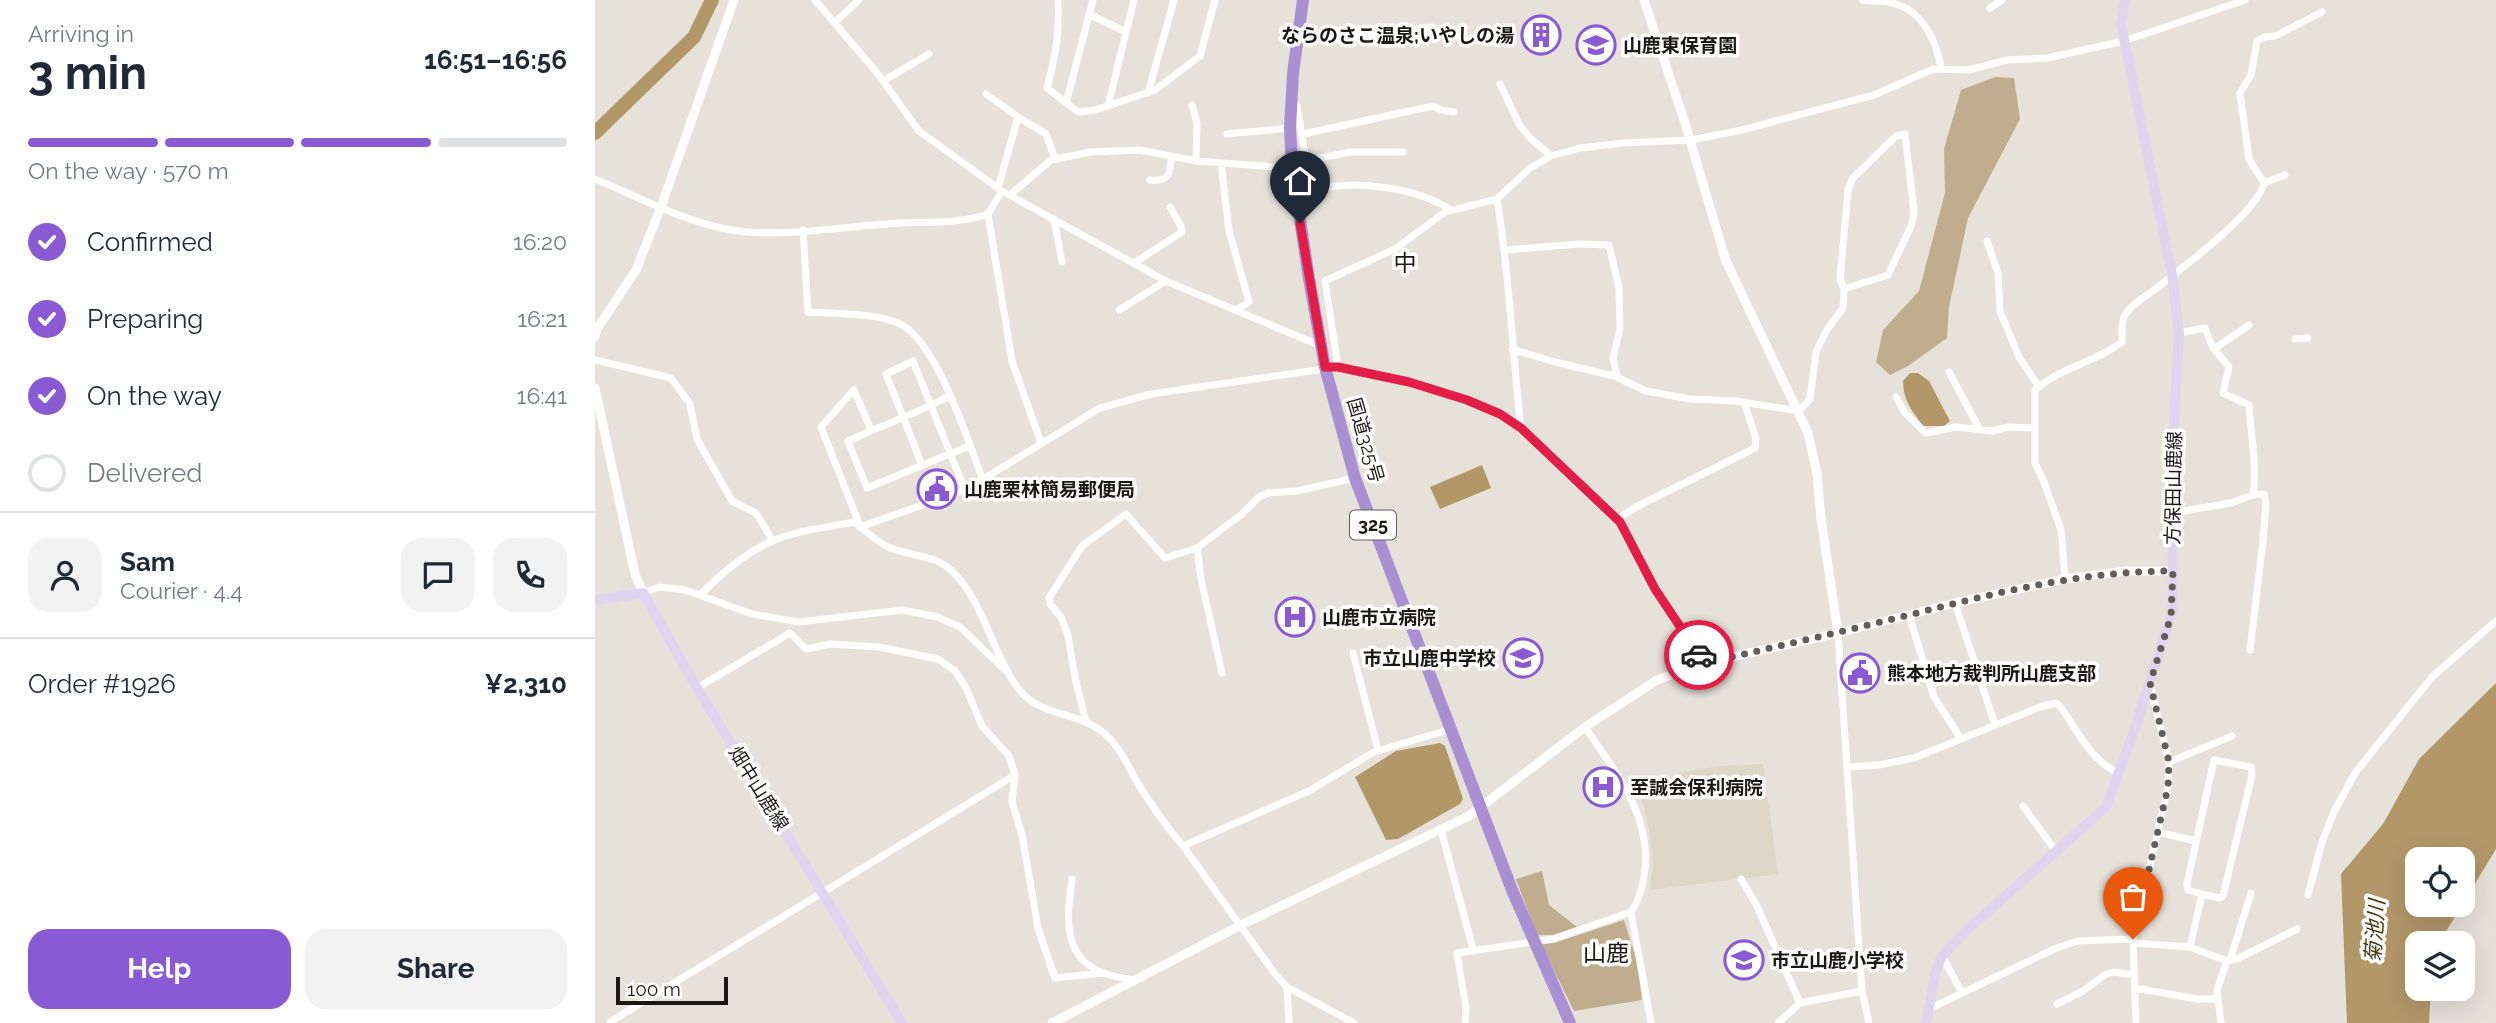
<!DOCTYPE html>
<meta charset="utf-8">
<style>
body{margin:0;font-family:Raleway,"Noto Sans JP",sans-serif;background:#f2f2f3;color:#1f2937;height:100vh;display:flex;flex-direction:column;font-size:26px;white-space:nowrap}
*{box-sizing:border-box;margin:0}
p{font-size:23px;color:#747a83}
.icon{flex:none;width:38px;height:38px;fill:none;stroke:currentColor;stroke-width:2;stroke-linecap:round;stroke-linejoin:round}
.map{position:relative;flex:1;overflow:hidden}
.details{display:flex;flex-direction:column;background:#fff;width:595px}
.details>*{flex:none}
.tools{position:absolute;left:1810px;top:847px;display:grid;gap:14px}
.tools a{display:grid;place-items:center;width:70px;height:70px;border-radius:14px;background:#fff;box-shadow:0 7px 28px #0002;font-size:35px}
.scale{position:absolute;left:21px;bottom:18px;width:112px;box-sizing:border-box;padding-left:7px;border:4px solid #191815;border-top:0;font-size:19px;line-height:24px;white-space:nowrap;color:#191815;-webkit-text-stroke:5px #fff;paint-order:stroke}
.pin{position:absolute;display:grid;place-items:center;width:60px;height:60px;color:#fff;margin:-72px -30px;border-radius:50% 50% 50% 0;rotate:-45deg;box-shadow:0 0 7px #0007}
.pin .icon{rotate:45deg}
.courier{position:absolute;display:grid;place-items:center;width:70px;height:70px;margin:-35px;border:5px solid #e11d48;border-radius:50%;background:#fff;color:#222;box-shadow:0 2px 9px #0007}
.head em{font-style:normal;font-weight:700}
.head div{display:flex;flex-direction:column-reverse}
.head{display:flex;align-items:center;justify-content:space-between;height:119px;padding:0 28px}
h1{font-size:46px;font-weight:700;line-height:52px}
.bar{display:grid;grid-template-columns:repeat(4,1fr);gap:10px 7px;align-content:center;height:84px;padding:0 28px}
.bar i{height:9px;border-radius:5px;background:#e0e1e3}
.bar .on{background:#895ad3}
.bar p{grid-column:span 4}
.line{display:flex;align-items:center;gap:18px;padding:0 28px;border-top:2px solid #e0e1e3}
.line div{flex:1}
.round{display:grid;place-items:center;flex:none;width:74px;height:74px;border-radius:21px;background:#f2f2f3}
ol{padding:0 28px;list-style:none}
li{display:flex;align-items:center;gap:21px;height:77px}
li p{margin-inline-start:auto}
li .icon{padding:7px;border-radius:50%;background:#895ad3;color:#fff;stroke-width:4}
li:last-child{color:#747a83}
li i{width:38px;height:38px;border:4px solid #e0e1e3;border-radius:50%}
.action{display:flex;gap:14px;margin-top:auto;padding:14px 28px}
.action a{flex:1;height:80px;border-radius:21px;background:#895ad3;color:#fff;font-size:28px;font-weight:700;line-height:80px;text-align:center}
.action a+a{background:#f2f2f3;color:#1f2937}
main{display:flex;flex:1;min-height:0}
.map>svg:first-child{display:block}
.built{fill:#ded6c7}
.green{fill:#c0ad8e}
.water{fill:#b29769;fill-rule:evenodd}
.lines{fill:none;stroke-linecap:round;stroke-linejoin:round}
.river{stroke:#b29769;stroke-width:14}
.minor{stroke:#fff;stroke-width:7}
.tertiary{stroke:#fff;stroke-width:9}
.secondary{stroke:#ded6ee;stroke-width:10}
.trunk{stroke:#a890d3;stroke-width:12}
.done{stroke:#615e5a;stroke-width:7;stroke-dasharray:0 12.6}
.route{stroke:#e11d48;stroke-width:9}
.labels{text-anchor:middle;stroke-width:7;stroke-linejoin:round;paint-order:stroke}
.shield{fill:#fff;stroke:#5e5d5b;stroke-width:2}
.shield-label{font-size:18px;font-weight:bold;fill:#191815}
.poi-label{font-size:19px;font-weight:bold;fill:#191815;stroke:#fff;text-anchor:start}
.street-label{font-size:19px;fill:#191815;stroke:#fff}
.water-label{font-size:21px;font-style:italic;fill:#4a3610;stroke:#fff}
.quarter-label{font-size:23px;fill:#191815;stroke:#fff}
</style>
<main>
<section class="details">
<div class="head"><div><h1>3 min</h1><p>Arriving in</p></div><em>16:51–16:56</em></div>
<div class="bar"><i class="on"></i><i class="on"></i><i class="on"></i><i></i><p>On the way · 570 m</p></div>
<ol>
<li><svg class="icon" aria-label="check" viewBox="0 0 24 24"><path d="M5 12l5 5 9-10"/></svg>Confirmed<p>16:20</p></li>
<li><svg class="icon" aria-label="check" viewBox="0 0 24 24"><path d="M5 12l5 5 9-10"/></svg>Preparing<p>16:21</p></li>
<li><svg class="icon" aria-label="check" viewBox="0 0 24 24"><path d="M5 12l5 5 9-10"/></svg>On the way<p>16:41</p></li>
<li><i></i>Delivered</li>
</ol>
<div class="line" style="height:126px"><a class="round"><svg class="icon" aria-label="person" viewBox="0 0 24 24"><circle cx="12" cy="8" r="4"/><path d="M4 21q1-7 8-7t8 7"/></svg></a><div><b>Sam</b><p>Courier · 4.4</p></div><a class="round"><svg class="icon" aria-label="chat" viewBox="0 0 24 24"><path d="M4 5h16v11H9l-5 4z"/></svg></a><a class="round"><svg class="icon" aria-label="phone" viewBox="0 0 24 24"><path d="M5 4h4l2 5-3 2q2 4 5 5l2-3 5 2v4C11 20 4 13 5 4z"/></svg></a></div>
<div class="line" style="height:91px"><div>Order #1926</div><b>¥2,310</b></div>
<div class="action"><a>Help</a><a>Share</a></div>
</section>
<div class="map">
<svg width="1901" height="1023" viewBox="0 0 1901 1023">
<rect width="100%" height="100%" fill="#e6e1d9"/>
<path class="built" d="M1168,764L1183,874L1055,890L1058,862L1054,829L1047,799L1052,788L1085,773L1125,766Z"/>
<path class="green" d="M1400,77L1419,78L1425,119L1373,218L1354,307L1352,338L1313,366L1295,375L1281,362L1288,330L1324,291L1350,193L1349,149L1366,90Z
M947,871L954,905L982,927L958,935H942L921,879Z
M1029,920L1042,961L1047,1000L979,1011L946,944L959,943Z"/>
<path class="water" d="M1315,373H1323L1334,381L1355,421L1349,426H1328C1317,411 1308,400 1308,381Z
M887,465L896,488L845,509L835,487Z
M1901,683V849L1844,943H1822V989H1836L1834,1023H1752L1746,874L1788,824L1824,759ZM1867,859V905H1822V859Z
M845,743L850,746L868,799L865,804L803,839L791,840L760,777L801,751Z"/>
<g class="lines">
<path class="river" d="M0,133L99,37L117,0"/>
<path class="minor" d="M220,0L283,74L324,131L407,191L571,281L726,346
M463,0C465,32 460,58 452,88L483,112L500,110L560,90L605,56L620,0
M1268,0C1278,2 1291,0 1301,4C1328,12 1342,42 1346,68
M1395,8L1407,0
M494,14L531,32
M240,22L264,0
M702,38L751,36L837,27
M288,81L334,54
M905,84L924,124L935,138L956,156
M553,93L579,0
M391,94L423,117
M471,103L498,0
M697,103L702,105L712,167L721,185C734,188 747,185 760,185C793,186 828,192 856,210
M597,105L602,123L601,161
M513,106L539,0
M632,134L695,128
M708,134L838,106L846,110L859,112
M711,161L755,152H808
M626,163L634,231L654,302L640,310
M0,179C44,197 89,222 136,230C183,238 244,227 292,224C326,221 360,225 393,214L407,191
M555,180C574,182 576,173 576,156
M1669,183L1654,159L1645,93L1656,75L1662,41L1669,37L1680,36L1727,12
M1669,183L1690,175
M403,188L423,117L451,134L460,159
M415,195L456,160L495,152L545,150L601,161L681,167L697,166
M902,199C915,275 917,352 926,428
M393,214L417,361L446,443
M459,219L467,262
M208,230L213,312C239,314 280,313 303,323C342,340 372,439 388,480
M1392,241L1403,273L1405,311L1424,357L1444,387
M911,250L984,244L1014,245L1024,288L1025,329L1018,358L1022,377
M539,263L587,232L586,226L575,207
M524,310L571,281
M1584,333L1610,328L1618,348L1634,367L1628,393L1654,405C1656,436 1662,464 1658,495
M1700,339L1713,338
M917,349L960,362L1019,376L1051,391L1095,399L1140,401L1204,411L1215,399L1221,352L1231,331L1248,308L1249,289L1293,275L1316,226L1319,212L1310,134L1301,136L1257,179L1253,190L1245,280L1249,289
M1619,349L1654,325
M0,360L76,378L95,404L102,439L137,501L161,513L178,541
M743,367L730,281L800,249L850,212L902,199L934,169L956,156L985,148L1028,143L1096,140L1147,130L1279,95L1338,69L1374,70L1412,60L1452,58L1529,41L1650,0
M1354,372L1385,430
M354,396C322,414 286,425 253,441L272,488L374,446
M1301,397L1310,413L1331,433L1361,427L1398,431L1413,427L1440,428
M327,465L291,374L318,361L370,490
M1577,513L1636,503L1658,495L1669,494L1671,504L1668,541L1655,650
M1022,519L1041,507L1160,448L1161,439L1149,402
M265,526L226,427L259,390L276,430
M265,527L370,490L505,408L556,394L743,367L814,382L872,400L905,414L926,428L1025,522L1060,589L1110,663
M1470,579L1466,530L1449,482L1440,463V390C1469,365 1500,363 1527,342C1527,334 1526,322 1530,315C1537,303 1552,296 1563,287C1588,267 1663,212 1669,183
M48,593L64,587L90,590L157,614L204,622L308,610L342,617L365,627L409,669
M106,594C127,573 152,551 180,540C205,530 233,527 259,522C270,530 281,541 293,547C314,556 341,555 357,571C390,603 397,655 425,691C446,716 481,712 505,730C526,745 534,770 547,790C560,810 573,829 588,846L680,974L692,987L759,1023
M1360,603L1400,725
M1314,615L1339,697L1366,739
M1243,633L1267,991L1274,1023
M758,653L783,750
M627,673L606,579L602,548L647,514L664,497L673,493L702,491L760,478
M1336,685L1381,670
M102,688L195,633L211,649L236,644L284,647L343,659L360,671L371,688L387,726L414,756L420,775L417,802L427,835L443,928L460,978L509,973
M491,722L480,678L473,635L466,617L455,604L454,598L487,546L531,514L570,558L602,548
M1574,762L1637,736
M1253,767L1284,765L1319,758L1445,707L1461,703L1467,709C1483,732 1497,762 1524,773
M1428,806L1460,850
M846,830L878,949
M1562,832L1601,841
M588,846L714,791L779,752L856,729
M477,879C472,917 466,959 511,974C520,977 530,978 539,980
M1146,879L1161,904L1205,1003
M1713,895L1727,842L1739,812L1760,773L1837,677L1901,621
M1036,912L1056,1023
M1539,943L1595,947L1632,961L1644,958L1702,929
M1595,947L1607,894L1593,890L1592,884L1619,760L1656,767L1657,775L1628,896L1625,898L1607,894
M1347,956L1367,993
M1635,960L1656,893
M692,987L694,1023
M1540,988L1602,999H1623
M1462,1004L1488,991L1511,974L1518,972L1539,975
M1334,1009L1459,949L1482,941L1538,939
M15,1022L420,775
M870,1023L871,1008L862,953L958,939L1036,912C1043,902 1047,889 1049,876C1059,818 1021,773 990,727
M1183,1023L1205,1003L1267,991
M1541,1023L1538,939L1573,787L1574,762L1555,684
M1626,1023L1622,990L1632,961"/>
<path class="tertiary" d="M1049,0L1090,123L1131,261L1213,433L1222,474L1226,518L1243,633
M0,337L2,329L41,270L66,207L139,0
M0,388L40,574L48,593
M457,1023L646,925L874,816L990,727L1062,680L1110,663L1243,633L1360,603L1470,579L1531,571H1578"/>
<path class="secondary" d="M0,600L48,593L102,688L307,1023
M1331,1023L1341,970L1347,956L1371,931L1511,807L1537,737L1576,616L1578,603L1577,455L1584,333L1577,275L1526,24L1530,0"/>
<path class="trunk" d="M708,0L698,73L695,128L697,166L714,279L730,367L760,478L917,890L975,1023"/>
</g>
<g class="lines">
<path class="done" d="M1104,655L1110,663C1176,648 1241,633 1306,617C1396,594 1484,571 1578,571L1576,616L1555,683L1574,762L1573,787L1538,939"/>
<path class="route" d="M705,223L730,367H743L814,382L872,400L905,414L926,428L1025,522L1060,589L1104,655"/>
</g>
<defs>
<g id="building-ring" transform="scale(2.0125)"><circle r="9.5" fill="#fff" stroke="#895ad3" stroke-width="1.5"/><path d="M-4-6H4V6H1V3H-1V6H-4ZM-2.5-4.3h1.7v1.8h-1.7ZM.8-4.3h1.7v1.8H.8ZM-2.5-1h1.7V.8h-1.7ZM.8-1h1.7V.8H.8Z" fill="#895ad3"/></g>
<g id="school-ring" transform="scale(2.0125)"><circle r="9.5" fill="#fff" stroke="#895ad3" stroke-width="1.5"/><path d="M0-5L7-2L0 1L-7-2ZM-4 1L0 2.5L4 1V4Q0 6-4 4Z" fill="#895ad3"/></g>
<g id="civic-ring" transform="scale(2.0125)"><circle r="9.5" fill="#fff" stroke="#895ad3" stroke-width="1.5"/><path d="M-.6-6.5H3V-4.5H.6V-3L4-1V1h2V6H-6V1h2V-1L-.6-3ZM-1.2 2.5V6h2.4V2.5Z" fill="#895ad3"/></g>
<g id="hospital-ring" transform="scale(2.0125)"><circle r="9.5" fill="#fff" stroke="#895ad3" stroke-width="1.5"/><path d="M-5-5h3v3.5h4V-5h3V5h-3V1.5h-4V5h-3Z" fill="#895ad3"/></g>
</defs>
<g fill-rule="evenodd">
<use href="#building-ring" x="946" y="35"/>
<use href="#school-ring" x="1001" y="45"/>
<use href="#civic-ring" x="342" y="489"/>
<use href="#hospital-ring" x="700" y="617"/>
<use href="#school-ring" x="928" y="658"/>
<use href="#civic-ring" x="1265" y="673"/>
<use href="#hospital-ring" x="1008" y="787"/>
<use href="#school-ring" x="1149" y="960"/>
</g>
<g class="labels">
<rect class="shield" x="755" y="510.5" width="46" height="29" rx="5"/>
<g class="shield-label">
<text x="778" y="531">325</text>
</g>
<g class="poi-label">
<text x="919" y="42" text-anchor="end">ならのさこ温泉;いやしの湯</text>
<text x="1028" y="52">山鹿東保育園</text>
<text x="369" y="496">山鹿栗林簡易郵便局</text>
<text x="727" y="624">山鹿市立病院</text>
<text x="901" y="665" text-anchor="end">市立山鹿中学校</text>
<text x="1292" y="680">熊本地方裁判所山鹿支部</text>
<text x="1035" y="794">至誠会保利病院</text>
<text x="1176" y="967">市立山鹿小学校</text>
</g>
<g class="street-label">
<text transform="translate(771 440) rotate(74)" y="7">国道325号</text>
<text transform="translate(1578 488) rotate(-89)" y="7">方保田山鹿線</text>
<text transform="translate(164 788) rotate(58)" y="7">畑中山鹿線</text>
</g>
<g class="water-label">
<text transform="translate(1780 931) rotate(-86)" y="7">菊池川</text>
</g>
<g class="quarter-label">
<text x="810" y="271">中</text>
<text x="1011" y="961">山鹿</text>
</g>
</g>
</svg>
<div class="tools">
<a><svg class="icon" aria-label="locate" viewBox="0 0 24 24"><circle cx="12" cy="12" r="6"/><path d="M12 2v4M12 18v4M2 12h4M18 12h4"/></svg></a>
<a><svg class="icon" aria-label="layers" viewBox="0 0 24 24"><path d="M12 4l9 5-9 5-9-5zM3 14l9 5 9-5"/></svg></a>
</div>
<div class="scale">100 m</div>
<div class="pin" style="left:1538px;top:939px;background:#ea580c"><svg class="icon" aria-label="bag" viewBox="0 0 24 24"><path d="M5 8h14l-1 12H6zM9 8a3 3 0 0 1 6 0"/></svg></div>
<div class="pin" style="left:705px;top:223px;background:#1f2937"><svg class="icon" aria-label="home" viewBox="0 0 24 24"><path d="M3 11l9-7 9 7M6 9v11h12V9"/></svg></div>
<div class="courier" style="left:1104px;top:655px"><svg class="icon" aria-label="car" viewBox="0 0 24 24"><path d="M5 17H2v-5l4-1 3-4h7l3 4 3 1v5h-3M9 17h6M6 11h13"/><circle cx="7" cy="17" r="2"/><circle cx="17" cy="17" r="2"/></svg></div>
</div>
</main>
